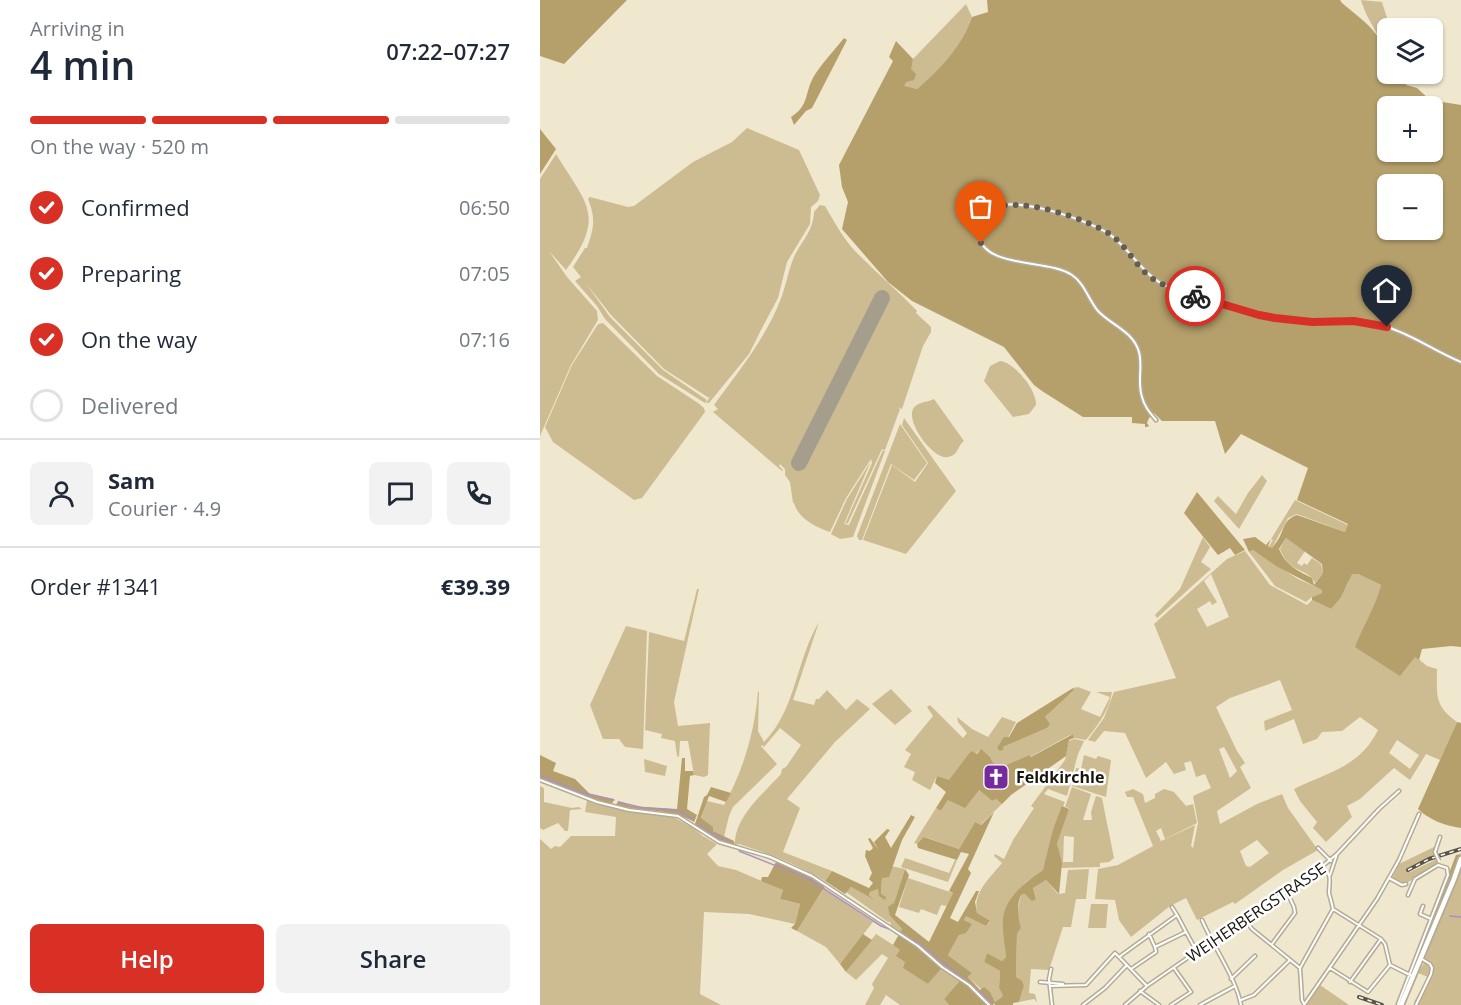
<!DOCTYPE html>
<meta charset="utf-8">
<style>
body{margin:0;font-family:"Open Sans",sans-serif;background:#f2f2f3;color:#1f2937;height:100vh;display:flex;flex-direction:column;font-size:22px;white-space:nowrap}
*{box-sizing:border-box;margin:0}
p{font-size:20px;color:#747a83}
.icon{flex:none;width:33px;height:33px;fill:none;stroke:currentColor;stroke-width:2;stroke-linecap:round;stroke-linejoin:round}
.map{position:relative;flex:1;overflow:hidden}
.side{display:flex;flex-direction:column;background:#fff;width:540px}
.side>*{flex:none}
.buttons{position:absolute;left:837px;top:18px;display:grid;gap:12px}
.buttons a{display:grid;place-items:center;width:66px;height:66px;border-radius:9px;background:#fff;box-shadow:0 2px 4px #0004;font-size:30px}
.pin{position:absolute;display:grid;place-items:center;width:51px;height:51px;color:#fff;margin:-62px -26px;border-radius:50% 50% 50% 0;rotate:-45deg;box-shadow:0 0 6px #0007}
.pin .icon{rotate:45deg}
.courier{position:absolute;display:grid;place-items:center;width:60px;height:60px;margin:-30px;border:4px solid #d93025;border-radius:50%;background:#fff;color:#222;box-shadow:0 2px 8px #0007}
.headline em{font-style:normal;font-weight:600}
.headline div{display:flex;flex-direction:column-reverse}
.headline{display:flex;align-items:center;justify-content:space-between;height:102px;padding:0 30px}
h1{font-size:39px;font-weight:600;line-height:45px}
.bar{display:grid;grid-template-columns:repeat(4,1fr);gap:9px 6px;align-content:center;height:72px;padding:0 30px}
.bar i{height:8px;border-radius:4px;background:#e0e1e3}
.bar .selected{background:#d93025}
.bar p{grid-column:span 4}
.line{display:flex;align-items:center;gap:15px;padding:0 30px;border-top:2px solid #e0e1e3}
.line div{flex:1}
.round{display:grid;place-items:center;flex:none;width:63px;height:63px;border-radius:9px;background:#f2f2f3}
ol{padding:0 30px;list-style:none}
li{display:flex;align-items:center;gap:18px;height:66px}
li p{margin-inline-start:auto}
li .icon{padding:6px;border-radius:50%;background:#d93025;color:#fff;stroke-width:4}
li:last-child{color:#747a83}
li i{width:33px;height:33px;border:3px solid #e0e1e3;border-radius:50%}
.cta{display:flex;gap:12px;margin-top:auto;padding:12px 30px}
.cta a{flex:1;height:69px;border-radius:9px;background:#d93025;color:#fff;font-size:24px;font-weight:600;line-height:69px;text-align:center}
.cta a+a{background:#f2f2f3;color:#1f2937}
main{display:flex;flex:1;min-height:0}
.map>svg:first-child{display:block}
.green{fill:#cdbc91;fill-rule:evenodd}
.forest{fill:#b5a06c;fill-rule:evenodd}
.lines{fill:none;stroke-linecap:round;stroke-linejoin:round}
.stream{stroke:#ac91bf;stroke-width:1.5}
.runway{stroke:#a59e8c;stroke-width:16}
.street-casing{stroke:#b4ab95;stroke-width:5}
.primary-casing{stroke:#b4ab95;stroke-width:8}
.street{stroke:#fff;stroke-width:2}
.primary{stroke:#fff;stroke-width:4.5}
.rail-casing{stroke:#5a5548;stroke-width:4}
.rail{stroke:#fff;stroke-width:1.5;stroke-dasharray:4.5;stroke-linecap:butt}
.street-bridge-casing{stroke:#b4ab95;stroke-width:5;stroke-linecap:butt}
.street-bridge{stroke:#fff;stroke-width:2}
.done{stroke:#645e51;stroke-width:6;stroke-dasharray:0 10.8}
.route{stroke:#d93025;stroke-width:8}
.labels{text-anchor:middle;stroke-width:5;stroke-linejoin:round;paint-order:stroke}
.poi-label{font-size:16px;font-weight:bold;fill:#18150d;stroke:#fff;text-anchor:start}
.street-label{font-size:16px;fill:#18150d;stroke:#fff}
</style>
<main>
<section class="side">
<div class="headline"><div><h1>4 min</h1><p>Arriving in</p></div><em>07:22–07:27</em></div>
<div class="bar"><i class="selected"></i><i class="selected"></i><i class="selected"></i><i></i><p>On the way · 520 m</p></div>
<ol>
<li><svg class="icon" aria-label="check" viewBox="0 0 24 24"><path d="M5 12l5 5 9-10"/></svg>Confirmed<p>06:50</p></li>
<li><svg class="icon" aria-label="check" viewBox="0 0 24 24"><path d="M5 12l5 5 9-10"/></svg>Preparing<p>07:05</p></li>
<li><svg class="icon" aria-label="check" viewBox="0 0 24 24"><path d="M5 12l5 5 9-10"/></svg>On the way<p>07:16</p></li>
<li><i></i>Delivered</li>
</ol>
<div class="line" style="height:108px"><a class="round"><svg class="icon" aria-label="person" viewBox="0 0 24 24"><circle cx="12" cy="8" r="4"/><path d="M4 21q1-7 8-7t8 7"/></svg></a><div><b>Sam</b><p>Courier · 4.9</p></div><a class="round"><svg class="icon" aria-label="chat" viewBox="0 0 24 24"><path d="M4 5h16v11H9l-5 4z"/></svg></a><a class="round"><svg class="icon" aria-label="phone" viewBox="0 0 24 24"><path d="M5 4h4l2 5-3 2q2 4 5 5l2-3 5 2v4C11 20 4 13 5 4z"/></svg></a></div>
<div class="line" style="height:78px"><div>Order #1341</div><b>€39.39</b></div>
<div class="cta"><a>Help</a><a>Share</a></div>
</section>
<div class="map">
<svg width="921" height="1005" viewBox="0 0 921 1005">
<rect width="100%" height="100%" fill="#f0e7cf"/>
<path class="green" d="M821,0L842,2L847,18L856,28H848L847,62C845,40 827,22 821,0Z
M426,4L432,17C422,46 400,69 377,89L363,87L373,59Z
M207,128L259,150L280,195L278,201L271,207L270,224L247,262L238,298L221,330L209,354L169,403H166L172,394L169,398L124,369L71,315L45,282L70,317L123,370L167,400L165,403L119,374L65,319L57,306L35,281L41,277L33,267L45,248H47C54,228 56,219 48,199L50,197L88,207L94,206L153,162L192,142Z
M16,154C47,205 66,215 26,270L9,251L27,277L57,311L58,320L31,365L0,436V179Z
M280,205L285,206C295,223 305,242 320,256C339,275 359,292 377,311L376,313L391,327V332L383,346L362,409L357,407L360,409L345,450L342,449L308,523L305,524L332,463L331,459L306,498L290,532C275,527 258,518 254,503H253L250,482L245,475V469L240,464L239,466L243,470L242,471L173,412L178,409L174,405C198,372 225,339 240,301C246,286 248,271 254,257C262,240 273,232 274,212Z
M63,323L117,376L158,403L164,408L165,412L102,498L94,500L13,442L5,427L32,365L58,324Z
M460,361C474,362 497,390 496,405L489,414L473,417L444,381L450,366Z
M394,399L424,441C417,446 419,455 408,457C393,460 366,422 373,409C378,401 386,403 394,399Z
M364,418L416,491L366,554L323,540L352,465L375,482L388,463L362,425Z
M360,424L387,463L374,480L351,464L322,540H319L317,536Z
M343,450L345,451L313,537L300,539L291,534L307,499L331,461L304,524L309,525Z
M722,475L727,481L699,529L674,501L678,496L696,514L708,493Z
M755,500L808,525L805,532L757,514L748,518L732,548L729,546L733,540L731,539Z
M663,537L670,547L661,562L671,569L617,618L615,615L640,589Z
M746,538L765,551L757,563L762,566L764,563L767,565L772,558L781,564L783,573L775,583C768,567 750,575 740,549Z
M713,550L758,579L783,590L782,593L772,597L766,602L735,586L709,552Z
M705,551L730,585L767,605L772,600L791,609L807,585L811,574H818L841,585C835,607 823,626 816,647L827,654L875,656L887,666L897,669C897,696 894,705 917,722L900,760L886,754L870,780L854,768L820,799L807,806L812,817L786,842L773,828L777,822L760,801L754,789C788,772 820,767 838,730L820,717L802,731L782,732L777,739L763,744L754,719L725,731L724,721L752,710L740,680L690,698L676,707L697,751L705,763L700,767L711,788L677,811L680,824L717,804L742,794L748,808L778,850L743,870L695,904L693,902L657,920L646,898L630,906L591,937L579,920L575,900L555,899L558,869L578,865L613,846L593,797H587L585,792L593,789L603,794L605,803L615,798V794L624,789L634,792L646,806L653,804L657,823L625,839L621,828L616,831L621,841L615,844L655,825L651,846L653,848L658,823L653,796L671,788L665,774L656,777L651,761L644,763L646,770L634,774L626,762L606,778L585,733L564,731L555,742L548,740L564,718L574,692L636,678L614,624L687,559ZM671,574L689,617L667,627L657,609L670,601L672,605L677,602L664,581ZM857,740L879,755L870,769L849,753ZM684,747L697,771L690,778L679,749ZM717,840L729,853L710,867L706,866L700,851Z
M157,589H159L134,702L138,726L170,723L168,775L164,777L154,775L148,741H140L139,757L137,756L135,741L121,738L122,734L105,730L109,632L144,641Z
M279,622L253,700L274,705L276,699H279L287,690L306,710L317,699L330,709L295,742L247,799L260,808L243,852L292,871L285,881C258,865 230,854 199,844L195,845C194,817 224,793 241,774L242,769L246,767L261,745L240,728L224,747L222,745L221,746L237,764L193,807L189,816L184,837L173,831L161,819L167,801L184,805C204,769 215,730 218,691L219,692L218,731L224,742C256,710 256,660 279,622Z
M86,626L107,631L103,749L85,747L79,739H63L50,705Z
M538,687L551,692L541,709L560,717L570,697L556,692H572C569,711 558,725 546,740L534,738L533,734L528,736L490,757L489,755L457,769L450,757L440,750L408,781L397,776L390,790L372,780L375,772L364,767L371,754L365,750L393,716L387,707L390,705L423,738L427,733L418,722L417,717L432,729L448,737L462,717L476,722L463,747L507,728L505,717L534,690L533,688Z
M351,689L372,711L355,725L332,704Z
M534,739L544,741L538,754L527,796L508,789L504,794L525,802L513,829L506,864L503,870L486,882L473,896L464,920L466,957L462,961L447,953L444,962L460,971L459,988L463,996L455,1002L428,977L432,973L408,955L419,935L431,924L424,920L426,915L446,926L450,922L437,913C433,892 449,879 462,863L454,856L455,854L464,859L473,840L494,808L491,806L525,760L529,741Z
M544,755L556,759L558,756L571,760L566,797L532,786L536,768L541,769Z
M104,759L127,766L125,776L105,772Z
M0,786L4,788V802L32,808L39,807L42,809L30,810L28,831H25L18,823L3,830L0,828Z
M532,787L551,794L543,820H552L551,812L556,796L562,798L574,858L569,862L560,863V867L521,868L517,844L529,808L525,807ZM524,836L534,837L533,862H523Z
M439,790L452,801L456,799L462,804L440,825L435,822L419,849L385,837L378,844L374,843L396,808L401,811L408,800Z
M47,800L104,814L131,816L152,827L163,836L177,844L167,854L178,866L196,870L243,890L240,899L260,904L255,924L209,914L164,912L160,994L181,1005H0V839L11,849L15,846L20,847L31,836H75L76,817L45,812Z
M894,847L896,856L868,869L870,872L897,859L899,864L865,884L852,878L859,864Z
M365,858L409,873L415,860H417L408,882L361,867Z
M351,866L365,869L350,916L362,929L359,936L353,932L350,922H348L306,892L311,887L337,900L329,895L330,892L338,889L341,895L342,878L349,875Z
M921,868V1005H879L878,1003L874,1002L888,977L878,973L884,963L885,956Z
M549,869L546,899H536L531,927H523L509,970L491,969L489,993L495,994L497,1002L494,999L479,1002L484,986L476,977L477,934L481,928L477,913L481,895L485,894L496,899L493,888L506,880L518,894L525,893L528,870Z
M368,878L413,893L407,906L401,905L397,915L381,909L379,913L359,907Z
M283,889L333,922L300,964L286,947L257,931Z
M551,904H568L566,928H548Z
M336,934L361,950L365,962L388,984L402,968L421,981L404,999L409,1005H360L346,995L340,1005H325L334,988L332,984L348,958L342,954L316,980L306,972Z
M780,985L809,1005H766Z"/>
<path class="forest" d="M0,0H87L24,64L0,56Z
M447,0H800L802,3C828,25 848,36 848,74L865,75L866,85L877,88L890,100L921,105V647L911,646L882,649L879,660L875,657L860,676L815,647C823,626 835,607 841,585L818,574H812L801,597L791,609L772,600V597L782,593V590L736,566L713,550L709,552L703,539L715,537L726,545L731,539L728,546L732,548C735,544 739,539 741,534C745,524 746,519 757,515L805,532L808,524L757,500L768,468L701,434L685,454L675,421H622L614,413L609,418L607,423L609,426L607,427H605V424L592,423V417H543L502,391L494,385L464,347L372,301L348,282L302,229L308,202L302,187L299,165L353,61L349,57L356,41L373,59L371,69L376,74L374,80L366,82L364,86L377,89C400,69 422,46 432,17L448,12ZM848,106H892V152H848ZM848,184H892V230H848ZM746,538L782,564L783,573L774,585L772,578C756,570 746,565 739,549Z
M304,38L307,40L272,108L266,111L254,125L251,117C270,105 264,93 274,76C282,63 294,51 304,38Z
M0,129L16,149L0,174Z
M657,492L705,550L695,555L690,548L678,555L644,513Z
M533,688L534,690L505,717L510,724L507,728L463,747L464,749L460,751L457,748L464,737H469L477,723Z
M917,722L921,723V828C906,826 889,820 878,809Z
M533,734L534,738L529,740L526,756L471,795L462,804L456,799L452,801L439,790L425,808L408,800L401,811L396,808L406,792L395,783L397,776L409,780L431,751L437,754L441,749L450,757L457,769L489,755L491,757Z
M0,755L16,763L13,771L35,779L50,794L74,799L72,804L46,797L0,778Z
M142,758H145V771H153L154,775L150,776L147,809L157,815L154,822C130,808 103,812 76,805L78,801L92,806L137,809Z
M171,787L191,793L186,802L169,796L161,818L173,827V831L194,841L195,845C180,842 165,836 155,824L164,797L167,795Z
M522,806L529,809L517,844L522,863L519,894L506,880L493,888L496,899L492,901L485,894L481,895C476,907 478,916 481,928L477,934L476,977L482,981L484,986L479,1002L473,1003V1005H455L454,1003L453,1005H409L404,999L420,981L402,968L388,984L363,968L365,962L356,956L360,950L353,945L362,929L350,916L348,907L354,903L365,869L369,875L355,915L389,942L413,893L409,891L429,854L421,852L417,860L378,848L377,844L384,837L419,849L435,822L441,825L454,812L428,869L431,873L410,918L418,922L436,891H439L435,902L437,913L450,921L446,926L426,916L424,920L432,924L426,933L419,935L408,955L432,973L428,977L440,990L444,987L450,992L455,1002L463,996L459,988L460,971L444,962L447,953L462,961L466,957C465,944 461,925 464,913C470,893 488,880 503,870L513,829Z
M371,815L375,817L362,840L349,877L342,878L341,894L346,897L345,900L339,896L338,889L330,892L329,895L337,901L311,887L305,894L285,881L292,871L329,888L333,883L329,879L332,873L325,856L326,850L330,851L333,848L328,839L330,838L338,849L334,842L347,829L350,830L345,837L351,848Z
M921,854L918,867L876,969L873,968L916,855Z
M236,862L272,878L285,886L257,931L251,928L255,924L260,904L240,899L243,890L221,881L222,877H228Z
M323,934L332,940L306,972L300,964Z"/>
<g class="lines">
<path class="stream" d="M0,776L40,792L74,800
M79,802L103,808L137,810L143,813
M145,814L153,819
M157,822L172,833L189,841
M199,851L269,879L341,926L349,929
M910,916L921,917
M365,936L379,943L417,973L452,1002"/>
<path class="runway" d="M259,463L342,298"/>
<g class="street-casing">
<path id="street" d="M616,420C610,413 604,406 602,397C597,382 603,366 599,352C593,331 571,325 558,311C548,299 545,284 532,275C507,258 443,270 438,233C436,222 444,213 453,208C475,195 554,221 573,237C597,257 606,281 638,291C675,303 714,316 752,320C784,324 816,317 847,327C873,335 896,352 921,362
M0,780L57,802L89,810L138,816L179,842L230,857L272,876L378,946L402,967L429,985L449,1005
M778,848L791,861
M895,852L900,837
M790,875L797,854L839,809L859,791
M849,878L862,885L866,884
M883,906L880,914L891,919
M632,907L637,915
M793,909L841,939L845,944L850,965L874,977
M704,918L712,929L760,968
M662,920C673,946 696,978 701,1005
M609,934L615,947
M732,944L755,913L754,907L747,892
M580,958L607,986
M790,968L828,992L850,965
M511,969L509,979L512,1005
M591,969L616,952L615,947L646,932L657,952
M691,979L715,956
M500,982L523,984
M810,982L841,939
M510,986L546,985L575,953L579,957L637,915L646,932
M600,991L619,1005
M701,1000L714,995L749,961
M764,1004L762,1000L760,968L793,909C792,903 790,898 789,893C789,882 793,873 782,869
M543,1005L565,988L587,965
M585,1005L607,986L721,907L762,883L797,854
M631,1005L651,992L634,968
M660,1005L695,986
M764,1005L837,899L859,860L879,814
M859,1005L858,1004L908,875L907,868L898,865L875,879L868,895
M876,1005L891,974L892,968L890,964L882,959"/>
</g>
<g class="primary-casing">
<path id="primary" d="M861,1005L914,879L921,859"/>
</g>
<use href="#street" class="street"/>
<use href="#primary" class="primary"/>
<g class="rail-casing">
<path id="rail" d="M868,870L889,859L921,849
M819,997L842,1005"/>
</g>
<use href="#rail" class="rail"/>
<g class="street-bridge-casing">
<path id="street-bridge" d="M895,852L899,861"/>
</g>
<use href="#street-bridge" class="street-bridge"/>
</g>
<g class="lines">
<path class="done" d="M441,243C435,231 437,219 448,211C473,193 548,219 571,235C586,246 595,264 609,276C622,286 639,291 655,296"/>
<path class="route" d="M655,296L719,315L735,318L772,322L814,321L847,327"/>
</g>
<defs>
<g id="church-square" transform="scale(1.35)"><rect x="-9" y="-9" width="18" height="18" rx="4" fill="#752b9d" stroke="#fff"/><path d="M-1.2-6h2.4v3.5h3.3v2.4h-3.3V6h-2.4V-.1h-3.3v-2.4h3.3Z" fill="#fff"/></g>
</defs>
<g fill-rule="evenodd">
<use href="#church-square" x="456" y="777"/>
</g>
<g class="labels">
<g class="poi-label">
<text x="476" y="783">Feldkirchle</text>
</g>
<g class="street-label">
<text transform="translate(716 912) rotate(-34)" y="6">WEIHERBERGSTRASSE</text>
</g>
</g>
</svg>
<div class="buttons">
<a><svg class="icon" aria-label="layers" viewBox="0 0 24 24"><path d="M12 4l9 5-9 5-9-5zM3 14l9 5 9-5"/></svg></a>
<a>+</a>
<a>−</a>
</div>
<div class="pin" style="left:441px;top:243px;background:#ea580c"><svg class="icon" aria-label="bag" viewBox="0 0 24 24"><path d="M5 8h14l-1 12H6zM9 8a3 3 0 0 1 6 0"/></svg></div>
<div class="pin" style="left:847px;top:327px;background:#1f2937"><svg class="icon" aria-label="home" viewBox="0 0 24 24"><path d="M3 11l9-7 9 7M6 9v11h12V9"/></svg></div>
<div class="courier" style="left:655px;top:296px"><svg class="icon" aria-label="bike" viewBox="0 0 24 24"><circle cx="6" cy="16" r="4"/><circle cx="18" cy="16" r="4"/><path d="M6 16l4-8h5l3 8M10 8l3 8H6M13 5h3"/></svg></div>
</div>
</main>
